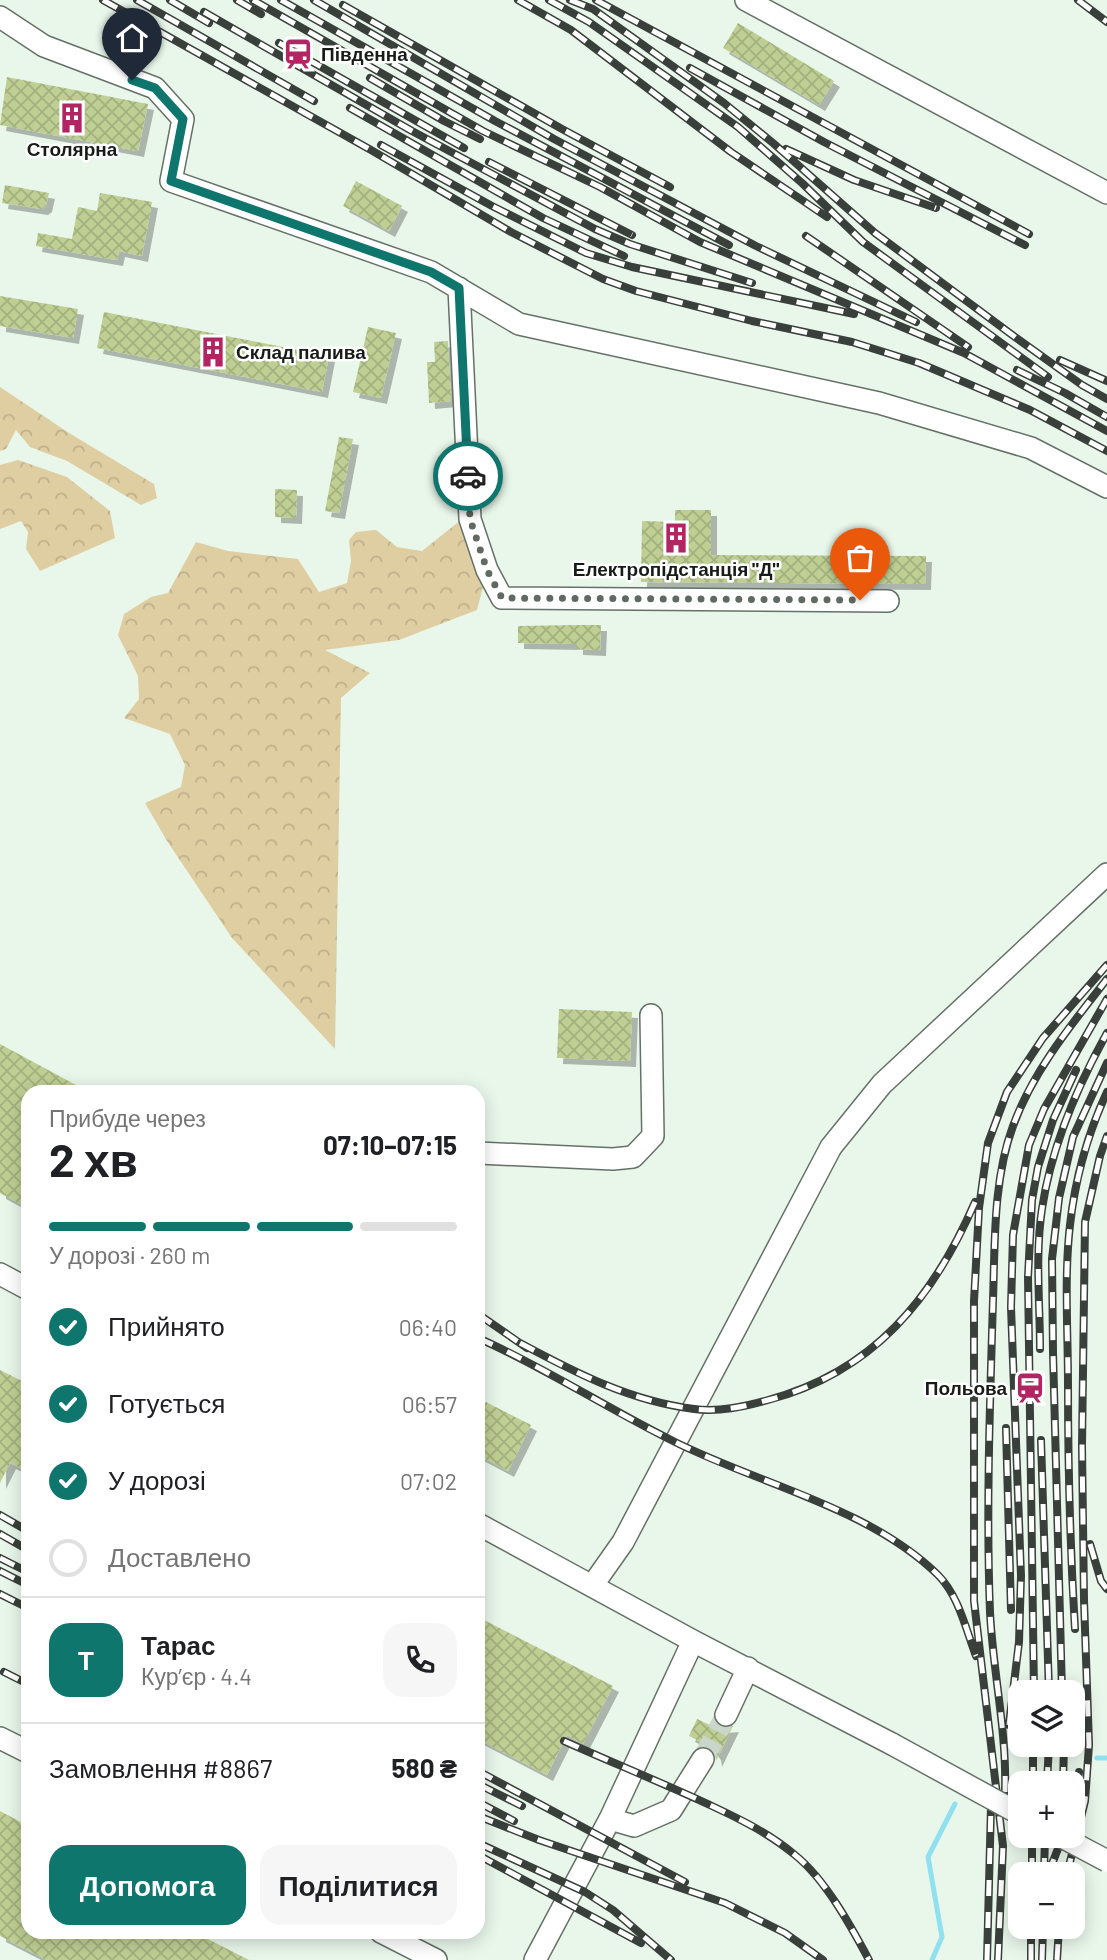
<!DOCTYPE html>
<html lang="uk">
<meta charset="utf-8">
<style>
body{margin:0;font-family:Barlow,sans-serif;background:#f6f6f6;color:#202124;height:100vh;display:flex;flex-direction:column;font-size:26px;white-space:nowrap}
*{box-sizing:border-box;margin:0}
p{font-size:23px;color:#757577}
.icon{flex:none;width:38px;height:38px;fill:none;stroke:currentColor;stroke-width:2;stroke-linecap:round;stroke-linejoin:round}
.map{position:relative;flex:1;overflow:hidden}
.sheet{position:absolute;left:21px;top:1085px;width:464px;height:854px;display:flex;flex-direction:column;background:#fff;border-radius:21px;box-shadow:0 4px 18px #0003}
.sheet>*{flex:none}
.buttons{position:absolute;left:1008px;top:1680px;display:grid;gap:14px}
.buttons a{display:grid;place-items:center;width:77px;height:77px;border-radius:14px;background:#fff;box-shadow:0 4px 18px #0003;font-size:35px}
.pin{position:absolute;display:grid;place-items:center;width:60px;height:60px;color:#fff;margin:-72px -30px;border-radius:50% 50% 50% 0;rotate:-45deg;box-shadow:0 0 7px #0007}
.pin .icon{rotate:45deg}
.courier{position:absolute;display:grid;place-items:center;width:70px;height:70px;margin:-35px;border:5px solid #0f766e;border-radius:50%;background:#fff;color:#222;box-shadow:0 2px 9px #0007}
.summary em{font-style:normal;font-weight:700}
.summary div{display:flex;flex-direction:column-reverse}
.summary{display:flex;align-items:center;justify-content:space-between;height:119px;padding:0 28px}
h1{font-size:46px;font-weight:700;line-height:52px}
.bar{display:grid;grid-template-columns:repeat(4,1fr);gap:10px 7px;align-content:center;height:84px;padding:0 28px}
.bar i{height:9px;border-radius:5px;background:#e0e0e0}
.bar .on{background:#0f766e}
.bar p{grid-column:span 4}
.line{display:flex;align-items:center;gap:18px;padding:0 28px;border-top:2px solid #e0e0e0}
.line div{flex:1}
.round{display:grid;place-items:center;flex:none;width:74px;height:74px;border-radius:21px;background:#f6f6f6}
ol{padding:0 28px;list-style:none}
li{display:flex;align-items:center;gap:21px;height:77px}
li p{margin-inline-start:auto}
li .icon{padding:7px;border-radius:50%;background:#0f766e;color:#fff;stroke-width:4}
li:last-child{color:#757577}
li i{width:38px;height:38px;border:4px solid #e0e0e0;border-radius:50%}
.button{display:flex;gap:14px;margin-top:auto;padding:14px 28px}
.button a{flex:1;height:80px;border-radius:21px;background:#0f766e;color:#fff;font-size:28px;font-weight:700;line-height:80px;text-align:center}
.button a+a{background:#f6f6f6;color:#202124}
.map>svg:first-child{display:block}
.forest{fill:url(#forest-crowns)}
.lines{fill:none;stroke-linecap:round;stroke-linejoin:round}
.stream{stroke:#90e0ef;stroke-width:5}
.building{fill:url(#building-cross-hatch);filter:url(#shadow)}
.minor-tunnel{stroke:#cad6cb;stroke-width:21;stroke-dasharray:21 10;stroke-linecap:butt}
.minor-casing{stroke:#657167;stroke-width:24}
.minor{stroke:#fff;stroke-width:21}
.rail-casing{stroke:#393f3a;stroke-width:8}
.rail{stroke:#fff;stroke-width:5;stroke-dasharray:16;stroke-linecap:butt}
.minor-bridge-casing{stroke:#657167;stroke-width:24;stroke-linecap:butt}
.minor-bridge{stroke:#fff;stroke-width:21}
.done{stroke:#606962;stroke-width:7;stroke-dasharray:0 12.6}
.route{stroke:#0f766e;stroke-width:9}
.labels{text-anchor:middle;stroke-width:5;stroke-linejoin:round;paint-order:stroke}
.poi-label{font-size:19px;font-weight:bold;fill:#171c18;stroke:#fff;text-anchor:start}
</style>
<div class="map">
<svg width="1107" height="1960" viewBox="0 0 1107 1960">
<defs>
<pattern id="forest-crowns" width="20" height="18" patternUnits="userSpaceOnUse" patternTransform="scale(1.75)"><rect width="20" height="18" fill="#dfcea2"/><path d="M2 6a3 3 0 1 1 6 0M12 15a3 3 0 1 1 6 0" fill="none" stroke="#bfb08b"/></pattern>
<pattern id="building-cross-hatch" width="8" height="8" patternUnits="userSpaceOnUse" patternTransform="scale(1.75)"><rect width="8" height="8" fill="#bfcf93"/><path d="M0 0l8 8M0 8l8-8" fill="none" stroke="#a3b17e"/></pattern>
<filter id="shadow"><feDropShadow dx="6" dy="6" stdDeviation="0" flood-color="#0004"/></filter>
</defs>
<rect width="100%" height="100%" fill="#e9f7eb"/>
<path class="forest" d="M0,387L69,433L154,484L157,498L141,505L67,461L30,447L16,430L6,449L0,451Z
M18,460L67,477L110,511L115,538L40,571L26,549L28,532L21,521L0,529V465Z
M462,519L484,583L477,610L399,640L325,650L370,673L341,698L335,1049L232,938L167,841L145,803L181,787L185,765L170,734L124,718L139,699L138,676L118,635L124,614L151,597L168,593L196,542L228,551L298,559L319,592L347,583L351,561L349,540L356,532L376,530L397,547L422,551Z"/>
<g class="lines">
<path class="stream" d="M1097,1758H1107
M932,1960L942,1937L928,1857L955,1804"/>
</g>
<path class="building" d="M738,23L834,81L819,105L723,48Z
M7,77L148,104L138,151L0,125Z
M356,181L402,206L389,231L343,206Z
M5,185L49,193L46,206L42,209L2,203Z
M100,193L152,202L142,256L119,251L117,260L36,246L38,233L72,239L78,207L97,211Z
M0,296L78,309L73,338L0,326Z
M104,312L329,356L322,392L97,348Z
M368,327L396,333L381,398L353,392Z
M448,341L451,401L429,403L427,362H435L434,342Z
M339,437L353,439L339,513L325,511Z
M275,489L297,490L296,518L275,517Z
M675,510H711V555L926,556L925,584L641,582L642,521L675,522Z
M577,625H601L600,650L577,649V644L518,643V626Z
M559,1009L632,1012L630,1061L557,1058Z
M0,1044L89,1092H28V1208L0,1193Z
M0,1370L28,1384V1472L10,1463L0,1483Z
M478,1398L531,1425L508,1471L478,1455Z
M478,1617L613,1686L583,1744L567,1735L547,1775L478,1739Z
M714,1718L721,1727L733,1726L716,1761L715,1754L710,1748L698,1747L701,1742L689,1736L697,1719L710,1725Z
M0,1811L28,1826V1932H194L249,1960H47L0,1936Z"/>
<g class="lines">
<path class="minor-tunnel" d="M703,1759L726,1715"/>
<g class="minor-casing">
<path id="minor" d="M746,0L1107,193
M0,17L44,46L155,88L183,119L171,181L431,272L519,324L879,403L1031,448L1107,487
M459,288L470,519L487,570L502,598L888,601
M478,1153L613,1159L633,1157L653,1136L651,1015
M0,1274L28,1289
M478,1524L693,1641L892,1744
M592,1586L623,1542L831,1147L882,1084L1107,874
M726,1715L748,1668
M0,1738L28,1752
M610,1819L634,1826L671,1810L703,1759
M381,1932L436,1960
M535,1960L610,1819L693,1641"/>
</g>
<use href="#minor" class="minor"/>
<g class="rail-casing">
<path id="rail" d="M103,0L371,150L511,232L603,279L636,291L752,321L852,342L919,363L1030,410L1107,451
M137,0L314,101
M170,0L209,23
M237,0L261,14
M253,0L483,131L600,187L700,242L964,353L1107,431
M281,0L495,121L729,245
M314,0L554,139L756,246L916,322
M518,0L571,30L731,152L827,217
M549,0L589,22L738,127L802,183L863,242L1048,377
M570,0L593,9L724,103L773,143L875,233L1015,337L1082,385L1107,399
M596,0L1029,234
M1078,0L1107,22
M343,5L562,129L670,187
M204,12L412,131L595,229L630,244L752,283
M279,43L464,148
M690,68L824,142L1025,245
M370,78L444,121L480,139
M350,108L543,218L624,256
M381,145L492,206L586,253L632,267L854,314
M786,149L854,180L936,208
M489,162L632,235
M806,236L968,347
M1060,360L1107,381
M1017,370L1065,393L1107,417
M478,1314L527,1348
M478,1338C546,1368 608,1409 675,1442C759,1484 870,1508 938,1575C959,1596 966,1630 976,1656
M520,1343C576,1373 630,1401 694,1409C719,1412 743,1407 768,1400C873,1372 933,1299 975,1202
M1040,1349C1040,1303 1035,1255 1042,1209C1051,1148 1077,1087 1107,1033
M1006,1428L1011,1610
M1041,1440L1049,1692
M0,1515L28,1531
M0,1534L28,1550
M1090,1544L1101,1581L1107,1589
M0,1558L28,1572
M0,1571L28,1585
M0,1594L28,1608
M1075,1629C1070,1547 1068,1466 1068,1384C1068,1331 1064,1277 1070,1225C1075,1180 1088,1133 1107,1092
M4,1672L28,1684
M1034,1692L1028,1277L1032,1200L1038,1167L1053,1120L1076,1070
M1062,1692L1053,1352L1052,1259L1059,1198L1073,1137L1107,1063
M1009,1725L1019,1642L1021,1576L1011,1307L1013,1235L1029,1145L1044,1109L1107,999
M564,1741C613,1763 663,1783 712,1806C742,1820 770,1834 795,1855C825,1879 851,1926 869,1960
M478,1771L685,1882
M1033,1783V1745
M1047,1783L1049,1745
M1063,1783L1064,1745
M478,1784L522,1806
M1005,1792C1007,1731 993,1673 990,1612C986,1509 990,1403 993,1300C995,1243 993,1180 1013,1126C1033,1071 1071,1025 1107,979
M478,1802L514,1821
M1073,1803L1079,1772
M478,1816L539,1840L725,1903L785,1933L823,1960
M478,1843L585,1892L613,1910L671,1960
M478,1855L641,1943
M1032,1874V1836
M1044,1874L1045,1836
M1048,1874L1063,1836
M1067,1874L1085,1801L1089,1745L1084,1600L1082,1446L1085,1222L1100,1156L1107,1136
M987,1960L991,1806
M998,1960L1003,1846L974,1601V1301L979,1208L988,1143L1007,1092L1043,1038L1107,965
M1031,1960V1927
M1042,1960L1043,1927
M1057,1960L1059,1927"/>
</g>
<use href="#rail" class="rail"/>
<g class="minor-bridge-casing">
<path id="minor-bridge" d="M892,1744L1020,1814
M1060,1836L1107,1861"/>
</g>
<use href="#minor-bridge" class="minor-bridge"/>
</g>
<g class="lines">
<path class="done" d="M468,476L470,519L487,570L502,598L860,600"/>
<path class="route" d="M132,80L155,88L183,119L171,181L431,272L459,288L468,476"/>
</g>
<defs>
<g id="station-bare" transform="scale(2.415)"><path d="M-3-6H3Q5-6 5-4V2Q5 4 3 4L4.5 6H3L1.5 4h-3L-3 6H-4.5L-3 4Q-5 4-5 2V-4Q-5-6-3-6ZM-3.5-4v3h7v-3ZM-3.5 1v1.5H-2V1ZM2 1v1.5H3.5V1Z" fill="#b12562" stroke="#fff" stroke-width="2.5" paint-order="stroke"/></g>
<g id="building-bare" transform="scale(2.415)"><path d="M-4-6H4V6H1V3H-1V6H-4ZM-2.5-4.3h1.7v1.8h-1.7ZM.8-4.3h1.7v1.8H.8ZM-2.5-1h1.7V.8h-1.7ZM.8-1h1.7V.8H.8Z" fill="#b12562" stroke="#fff" stroke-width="2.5" paint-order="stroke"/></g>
</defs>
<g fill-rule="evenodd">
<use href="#station-bare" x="298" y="54"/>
<use href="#building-bare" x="72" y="118"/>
<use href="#building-bare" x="213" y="352"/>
<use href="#building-bare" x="676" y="538"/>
<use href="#station-bare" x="1030" y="1388"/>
</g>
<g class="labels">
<g class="poi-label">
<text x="321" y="61">Південна</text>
<text x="72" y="156" text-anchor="middle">Столярна</text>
<text x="236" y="359">Склад палива</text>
<text x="676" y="576" text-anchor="middle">Електропідстанція "Д"</text>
<text x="1007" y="1395" text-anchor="end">Польова</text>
</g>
</g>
</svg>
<div class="buttons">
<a><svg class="icon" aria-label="layers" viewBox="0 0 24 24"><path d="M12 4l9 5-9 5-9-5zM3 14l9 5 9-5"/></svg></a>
<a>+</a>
<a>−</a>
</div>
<div class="pin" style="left:860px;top:600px;background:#ea580c"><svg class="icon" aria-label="bag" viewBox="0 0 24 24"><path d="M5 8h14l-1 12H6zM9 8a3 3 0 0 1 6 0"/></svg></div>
<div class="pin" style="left:132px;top:80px;background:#1f2937"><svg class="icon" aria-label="home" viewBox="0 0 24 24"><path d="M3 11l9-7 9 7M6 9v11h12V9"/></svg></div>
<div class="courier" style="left:468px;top:476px"><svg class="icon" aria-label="car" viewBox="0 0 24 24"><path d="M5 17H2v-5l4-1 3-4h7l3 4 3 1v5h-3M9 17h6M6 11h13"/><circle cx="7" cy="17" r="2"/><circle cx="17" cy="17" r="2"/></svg></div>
<section class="sheet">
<div class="summary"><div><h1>2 хв</h1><p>Прибуде через</p></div><em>07:10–07:15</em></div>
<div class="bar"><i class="on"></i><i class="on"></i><i class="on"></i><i></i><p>У дорозі · 260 m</p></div>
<ol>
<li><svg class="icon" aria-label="check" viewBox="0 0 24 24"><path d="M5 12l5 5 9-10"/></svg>Прийнято<p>06:40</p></li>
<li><svg class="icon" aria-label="check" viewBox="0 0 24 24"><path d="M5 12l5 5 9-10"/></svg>Готується<p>06:57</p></li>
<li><svg class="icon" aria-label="check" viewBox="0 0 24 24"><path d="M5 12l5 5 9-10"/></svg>У дорозі<p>07:02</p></li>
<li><i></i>Доставлено</li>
</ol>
<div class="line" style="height:126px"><b class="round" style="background:#0f766e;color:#fff">Т</b><div><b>Тарас</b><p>Кур’єр · 4.4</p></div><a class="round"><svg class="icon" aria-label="phone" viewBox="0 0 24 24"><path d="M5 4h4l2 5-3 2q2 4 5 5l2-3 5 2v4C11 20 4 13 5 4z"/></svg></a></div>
<div class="line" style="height:91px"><div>Замовлення #8867</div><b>580 ₴</b></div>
<div class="button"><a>Допомога</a><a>Поділитися</a></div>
</section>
</div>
